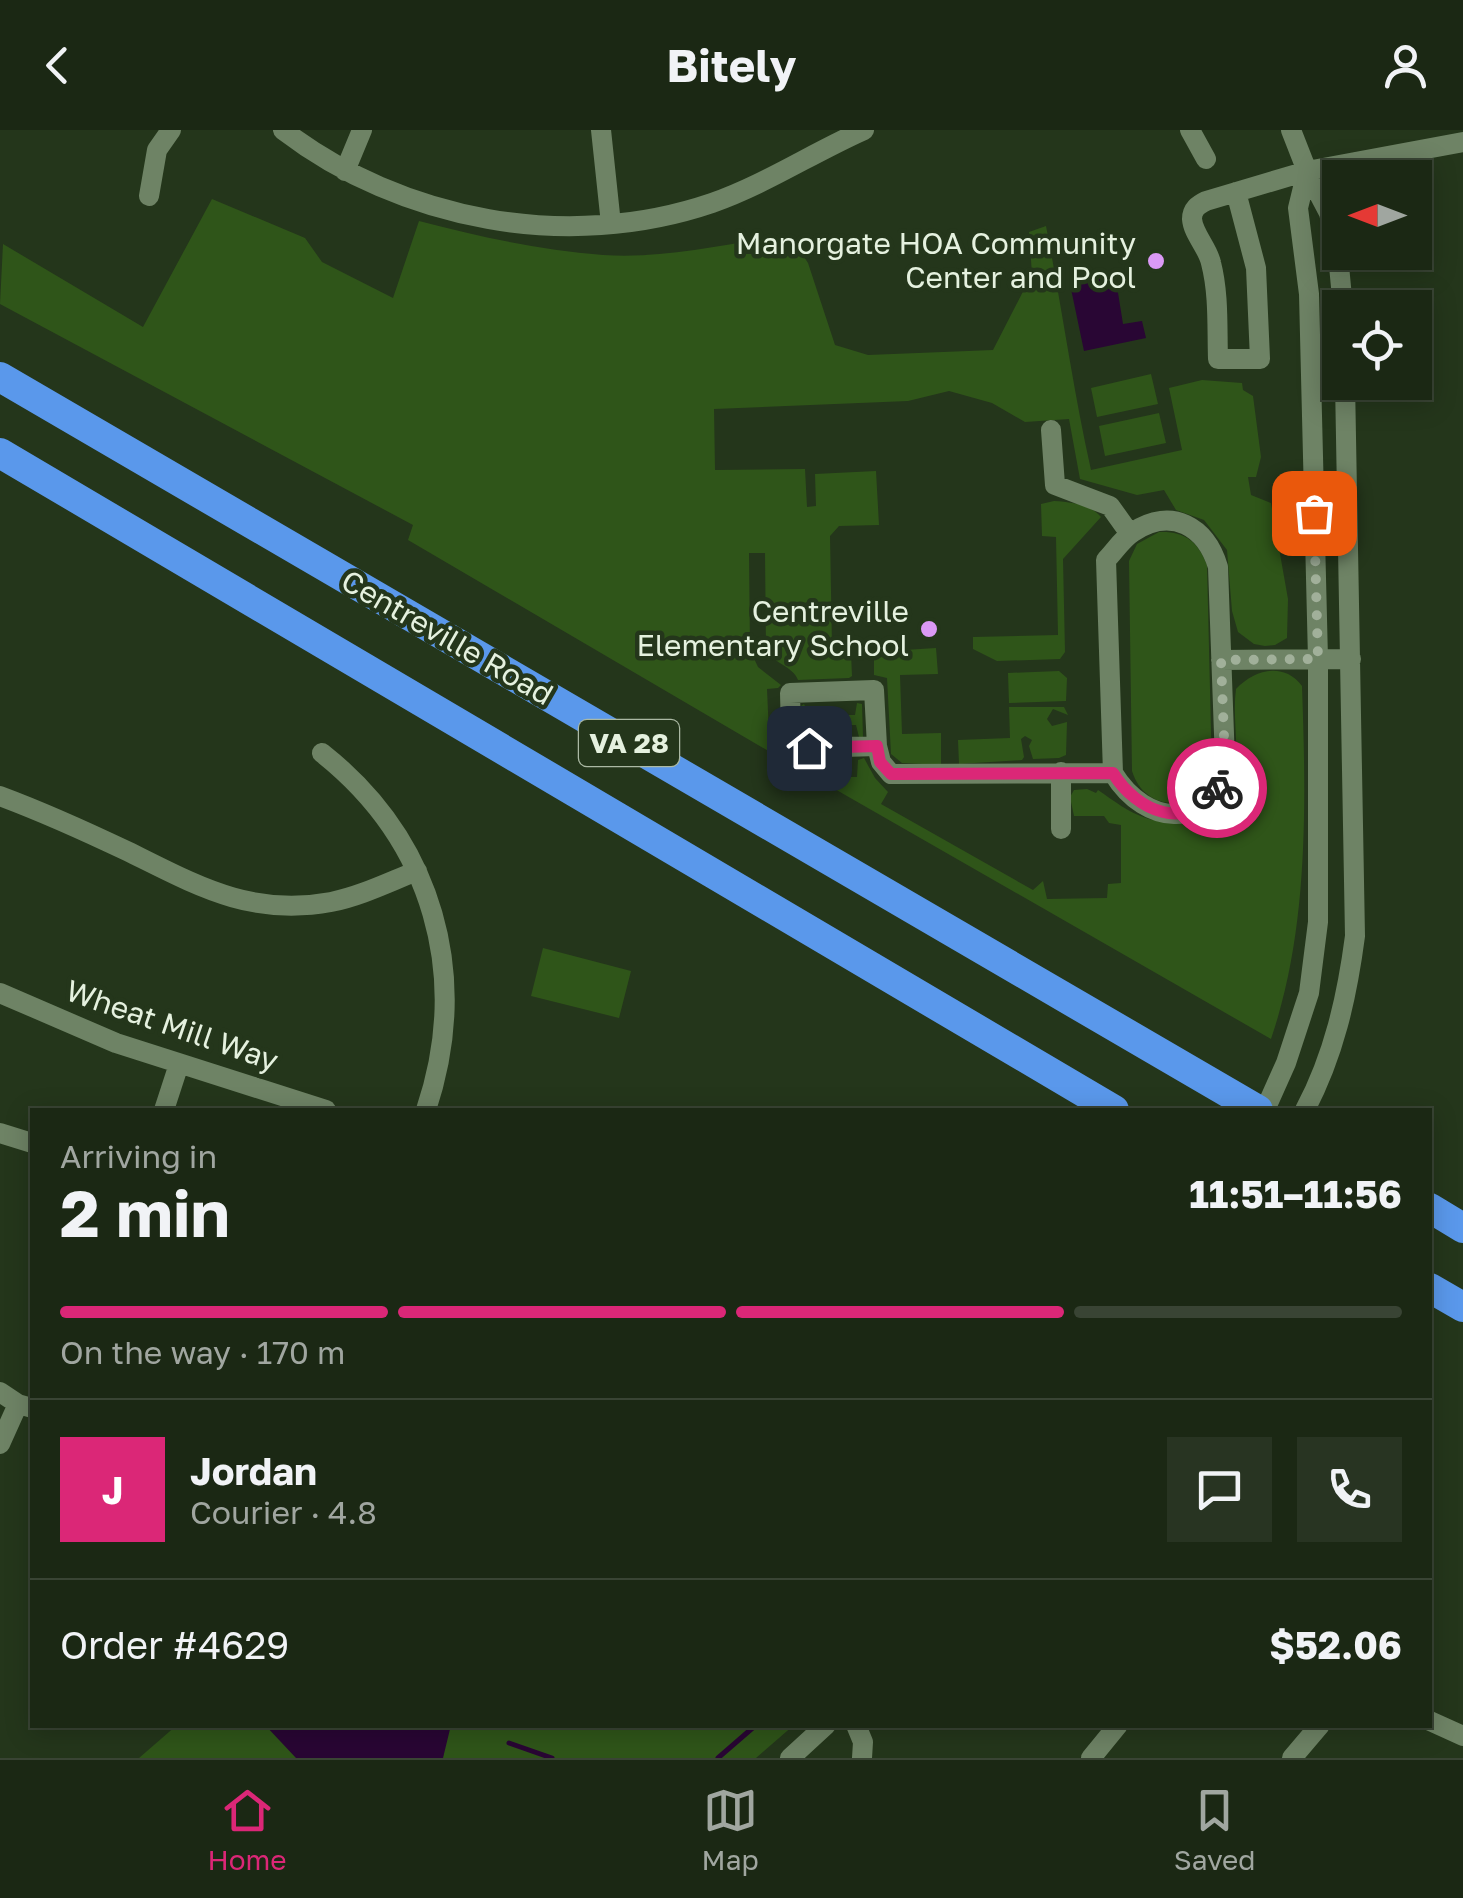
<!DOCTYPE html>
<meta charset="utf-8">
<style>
body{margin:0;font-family:"Golos Text",sans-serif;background:#283422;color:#f1f3f6;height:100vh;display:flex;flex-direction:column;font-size:38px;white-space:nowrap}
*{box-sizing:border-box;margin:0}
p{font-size:32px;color:#a0a6a0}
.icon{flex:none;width:55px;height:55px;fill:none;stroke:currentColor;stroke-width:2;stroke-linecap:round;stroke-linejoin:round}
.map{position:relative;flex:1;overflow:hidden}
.details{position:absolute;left:30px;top:978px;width:1402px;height:620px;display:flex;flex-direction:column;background:#1b2814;border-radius:0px;box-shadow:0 5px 25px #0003,0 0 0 2px #394434}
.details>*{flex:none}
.needle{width:65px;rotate:270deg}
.tools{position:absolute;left:1322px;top:30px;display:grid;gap:20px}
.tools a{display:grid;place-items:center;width:110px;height:110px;border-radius:0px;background:#1b2814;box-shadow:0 5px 25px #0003,0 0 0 2px #394434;font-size:50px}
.pin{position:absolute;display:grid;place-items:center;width:85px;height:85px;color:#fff;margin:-42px;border-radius:20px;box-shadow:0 5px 15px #0006}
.courier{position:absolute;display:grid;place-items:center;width:100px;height:100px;margin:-50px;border:8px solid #db2777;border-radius:50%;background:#fff;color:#222;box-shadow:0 2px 12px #0007}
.head em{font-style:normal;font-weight:700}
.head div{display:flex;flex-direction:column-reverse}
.head{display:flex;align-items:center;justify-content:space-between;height:170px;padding:0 30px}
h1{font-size:65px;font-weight:700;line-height:75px}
.bar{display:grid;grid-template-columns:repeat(4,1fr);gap:15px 10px;align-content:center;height:120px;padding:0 30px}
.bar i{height:12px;border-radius:8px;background:#394434}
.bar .current{background:#db2777}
.bar p{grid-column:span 4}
.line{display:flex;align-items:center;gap:25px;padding:0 30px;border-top:2px solid #394434}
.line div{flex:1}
.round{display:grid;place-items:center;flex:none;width:105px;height:105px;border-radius:0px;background:#283422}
header{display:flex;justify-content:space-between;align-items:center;height:130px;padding:0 30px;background:#1b2814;font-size:45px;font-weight:700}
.menu{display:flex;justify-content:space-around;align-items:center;height:140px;border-top:2px solid #394434;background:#1b2814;font-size:28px;color:#a0a6a0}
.menu a{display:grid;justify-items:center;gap:5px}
.menu .current{color:#db2777}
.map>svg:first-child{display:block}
.green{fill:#2f5519}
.water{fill:#290634}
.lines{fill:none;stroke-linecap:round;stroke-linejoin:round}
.stream{stroke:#290634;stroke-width:5}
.minor{stroke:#6e8365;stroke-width:20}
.highway{stroke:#5a98eb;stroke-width:30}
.done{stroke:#a1b09a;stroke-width:10;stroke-dasharray:0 18}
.route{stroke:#db2777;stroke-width:12}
.poi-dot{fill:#db99f5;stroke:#24361b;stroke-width:4}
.labels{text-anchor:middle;stroke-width:9;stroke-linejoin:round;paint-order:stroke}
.shield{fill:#24361b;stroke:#abb9a4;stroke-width:2.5}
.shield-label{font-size:28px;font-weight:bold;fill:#e5f1df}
.poi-label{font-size:30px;fill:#e5f1df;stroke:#24361b;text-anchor:end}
.street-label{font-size:30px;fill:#e5f1df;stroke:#24361b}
</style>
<header><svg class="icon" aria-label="back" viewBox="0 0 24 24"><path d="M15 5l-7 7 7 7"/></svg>Bitely<svg class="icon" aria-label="person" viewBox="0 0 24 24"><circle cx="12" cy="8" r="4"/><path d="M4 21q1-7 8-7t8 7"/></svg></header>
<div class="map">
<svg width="1463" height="1628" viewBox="0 0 1463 1628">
<rect width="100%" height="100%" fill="#24361b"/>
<path class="green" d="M212,69L305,108L322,132L393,168L419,91C480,107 540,120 603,125C665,129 729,114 789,104L808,133L835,215L868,225L993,220L1032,144L1029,102L1046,96C1062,178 1073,259 1091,340L1182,320L1169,258L1202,250L1242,253L1243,260L1253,266L1261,327L1256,347H1248L1251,365L1271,373L1288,469L1287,508L1275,515L1265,516L1254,514L1238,502L1232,481L1227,420L1204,390L1176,380L1164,360L1137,365L1080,349L1069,289L1025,292L992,273L949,261L908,271L714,279L715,340L805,339L807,377L816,376L815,344L876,341L879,395L839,396L830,406L832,517L851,523L852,546L849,548L798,550C793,536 774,534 766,520L765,423H749L750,520L758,537L781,555L778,558L767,559L769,604L780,606L797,627L820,629L825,642H848V647H857L858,630L864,628L875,648L888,662L881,674L1033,760L1043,751L1047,769L1107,768L1108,754L1121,753V695L1109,693L1104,686H1074L1070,667L1074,660L1087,659L1096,663L1098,660C1114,671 1128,682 1146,688C1180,700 1225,685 1234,646C1240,617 1232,588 1236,559C1255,539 1284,532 1302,556C1306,673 1309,797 1271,909L758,615L408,410L413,395L0,174L3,114L143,197Z
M1151,244L1158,274L1097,287L1091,258Z
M1159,283L1166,313L1105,326L1099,296Z
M1054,371C1070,372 1090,374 1101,387L1063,429L1065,522L1060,529L997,531L973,519V507L1058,505L1056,407L1042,406L1041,374Z
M1159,402C1184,401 1198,411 1207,435L1212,643C1196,683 1145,683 1132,641L1129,431L1137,414Z
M936,518L938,544L900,545L902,604L941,603V635L902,633L891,624L887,548L874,545V522Z
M1059,541L1067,548L1066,571L1009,573L1008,543Z
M857,573L862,574L863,607H859L856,595L810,596L809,608L802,606L801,576L804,574L809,585H855Z
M1009,577H1064L1068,585L1053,579L1047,589L1052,596L1067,592L1066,625L1059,628L1033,629L1029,616L1032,610L1025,606L1021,609L1024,627L1022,630L959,634L958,610L1010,608Z
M543,818L631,841L619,888L531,866Z
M177,1595H794L756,1628H139Z"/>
<path class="water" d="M1115,144L1123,194L1142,191L1146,208L1084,221L1070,154Z
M265,1595H451L443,1628H296Z"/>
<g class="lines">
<path class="stream" d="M509,1613L552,1628
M718,1628L756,1595"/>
<path class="minor" d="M283,0C402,91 568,122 712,73C766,54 812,23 864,0
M601,0L611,94
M1190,0L1206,29
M1291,0L1307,41L1329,83L1338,125L1343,178
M345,41L362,0
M1236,62L1256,138L1260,229H1218C1217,197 1219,164 1211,133C1208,118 1193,104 1192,89C1192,79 1198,75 1206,71L1307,41L1463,12
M149,66L157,20L171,0
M1051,300L1055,355L1110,376L1130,404
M1221,530L1351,529
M877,616L809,618L797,615L791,602L790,563L874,560L877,616L881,632L891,644L1113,643L1106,430C1115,421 1122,409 1133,402C1172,376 1206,397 1218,437L1225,632C1210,702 1146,697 1113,643
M322,623C433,711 471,845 426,980
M1061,642V699
M0,666C43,682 85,701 127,721C196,755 250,787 331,772C361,766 389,752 417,741
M0,863L116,913L326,980
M164,980L179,934
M1265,980L1286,933L1309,863L1318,792V529L1309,164L1298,78L1307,41
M1305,980C1334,925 1347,867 1355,806L1345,252
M0,1003L32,1013
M0,1262L18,1274L32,1278
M0,1314L18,1274
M1430,1591L1463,1606
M856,1595L863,1612L862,1628
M790,1628L826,1595
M1091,1628L1118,1595
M1292,1628L1320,1595"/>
<path class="highway" d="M0,247L1258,980
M0,323L1114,980
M1430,1078L1463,1098
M1430,1158L1463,1177"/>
</g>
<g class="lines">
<path class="done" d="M1217,658L1225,632L1221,530L1318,529L1314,383"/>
<path class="route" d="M809,618L877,616L880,632L891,644L1113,643C1137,682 1188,703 1217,658"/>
</g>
<g class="poi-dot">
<circle cx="1156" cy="131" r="10"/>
<circle cx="929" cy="499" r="10"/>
</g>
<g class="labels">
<rect class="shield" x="579" y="590" width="100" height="46" rx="8"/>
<g class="shield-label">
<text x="629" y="623">VA 28</text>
</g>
<g class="poi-label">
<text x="1136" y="124">Manorgate HOA Community<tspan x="1136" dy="34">Center and Pool</tspan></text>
<text x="909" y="492">Centreville<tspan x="909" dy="34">Elementary School</tspan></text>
</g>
<g class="street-label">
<text transform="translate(447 508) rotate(30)" y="10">Centreville Road</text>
<text transform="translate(172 896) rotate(19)" y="10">Wheat Mill Way</text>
</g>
</g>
</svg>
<div class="tools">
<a><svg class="needle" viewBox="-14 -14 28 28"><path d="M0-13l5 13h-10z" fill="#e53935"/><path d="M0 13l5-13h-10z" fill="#a0a6a0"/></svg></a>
<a><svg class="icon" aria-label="locate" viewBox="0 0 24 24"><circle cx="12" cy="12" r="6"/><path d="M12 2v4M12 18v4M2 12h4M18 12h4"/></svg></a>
</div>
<div class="pin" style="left:1314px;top:383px;background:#ea580c"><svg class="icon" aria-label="bag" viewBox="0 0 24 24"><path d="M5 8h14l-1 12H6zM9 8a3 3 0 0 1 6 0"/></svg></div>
<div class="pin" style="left:809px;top:618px;background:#1f2937"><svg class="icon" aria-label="home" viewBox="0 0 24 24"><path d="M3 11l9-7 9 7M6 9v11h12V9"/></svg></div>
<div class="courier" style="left:1217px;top:658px"><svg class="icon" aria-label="bike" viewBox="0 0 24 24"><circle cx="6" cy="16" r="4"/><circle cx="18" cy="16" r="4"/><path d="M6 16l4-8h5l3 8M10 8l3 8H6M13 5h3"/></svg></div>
<section class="details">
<div class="head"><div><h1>2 min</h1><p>Arriving in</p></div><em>11:51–11:56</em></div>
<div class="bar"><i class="current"></i><i class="current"></i><i class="current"></i><i></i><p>On the way · 170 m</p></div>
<div class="line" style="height:180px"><b class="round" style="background:#db2777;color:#fff">J</b><div><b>Jordan</b><p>Courier · 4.8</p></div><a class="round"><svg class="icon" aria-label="chat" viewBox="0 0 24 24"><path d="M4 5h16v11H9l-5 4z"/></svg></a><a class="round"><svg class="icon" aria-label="phone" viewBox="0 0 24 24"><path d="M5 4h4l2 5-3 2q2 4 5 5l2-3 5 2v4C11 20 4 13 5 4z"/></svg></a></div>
<div class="line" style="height:130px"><div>Order #4629</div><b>$52.06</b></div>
</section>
</div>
<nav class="menu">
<a class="current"><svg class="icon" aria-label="home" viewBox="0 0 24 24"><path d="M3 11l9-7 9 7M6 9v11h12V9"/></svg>Home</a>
<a><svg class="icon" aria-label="map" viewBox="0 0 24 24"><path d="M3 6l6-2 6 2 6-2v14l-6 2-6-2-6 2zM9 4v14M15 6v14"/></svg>Map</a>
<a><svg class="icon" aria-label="saved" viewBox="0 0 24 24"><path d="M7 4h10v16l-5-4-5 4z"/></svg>Saved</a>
</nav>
